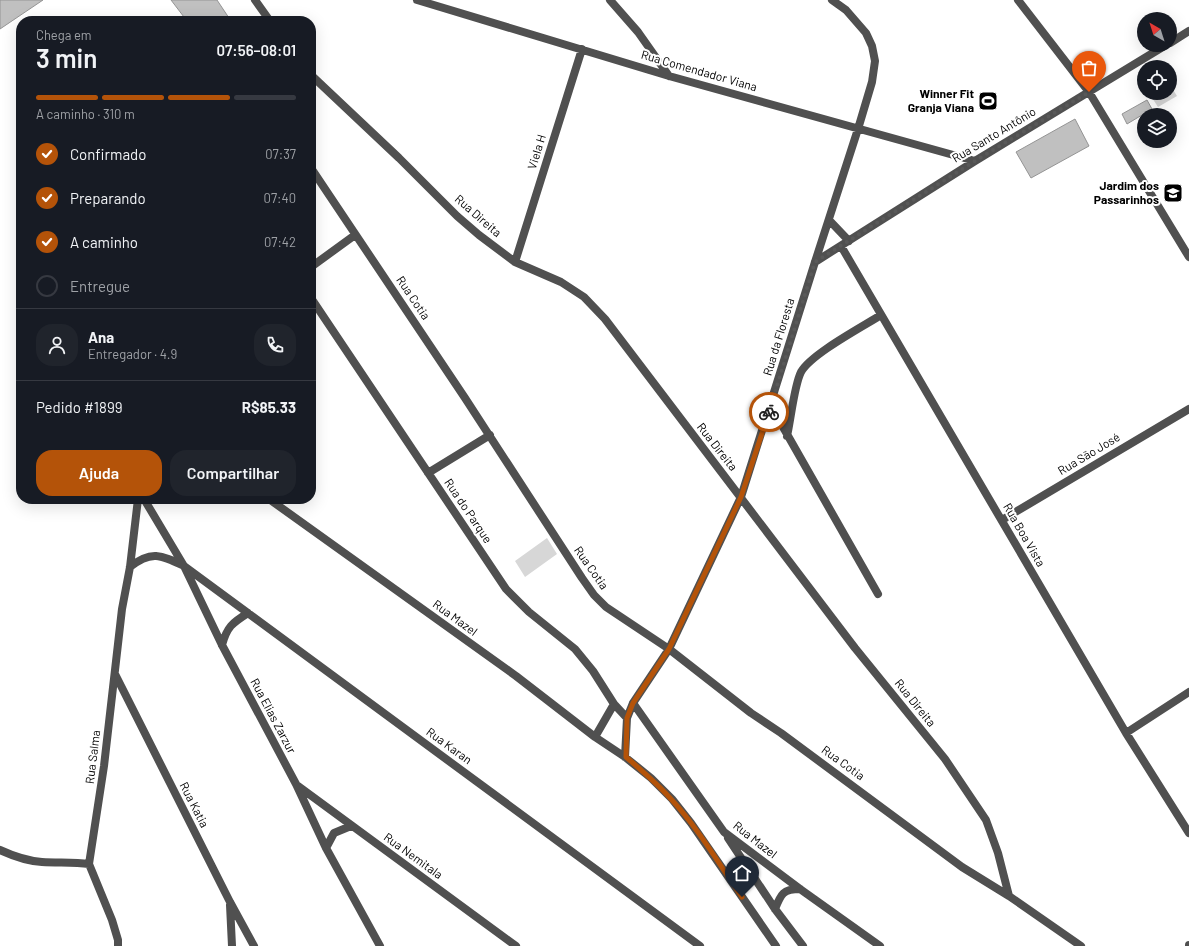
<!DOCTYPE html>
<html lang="pt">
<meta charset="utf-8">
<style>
body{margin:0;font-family:Barlow,sans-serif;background:#20242c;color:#f1f3f6;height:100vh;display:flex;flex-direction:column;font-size:15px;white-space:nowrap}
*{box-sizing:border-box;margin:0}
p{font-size:13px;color:#9ea1a6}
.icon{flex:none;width:22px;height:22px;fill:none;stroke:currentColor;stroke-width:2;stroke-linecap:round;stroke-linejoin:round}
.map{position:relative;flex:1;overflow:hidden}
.side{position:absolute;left:16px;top:16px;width:300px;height:488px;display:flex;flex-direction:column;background:#171b24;border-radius:16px;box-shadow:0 4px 16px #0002}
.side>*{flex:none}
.needle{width:26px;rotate:321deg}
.tools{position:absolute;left:1137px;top:12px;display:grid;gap:8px}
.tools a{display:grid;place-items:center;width:40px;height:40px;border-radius:50%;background:#171b24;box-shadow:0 4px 16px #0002;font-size:20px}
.pin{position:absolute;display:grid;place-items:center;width:34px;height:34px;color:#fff;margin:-41px -17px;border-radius:50% 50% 50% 0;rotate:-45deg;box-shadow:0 0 4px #0007}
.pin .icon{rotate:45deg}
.courier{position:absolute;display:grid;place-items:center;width:40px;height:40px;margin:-20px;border:3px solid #b45309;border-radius:50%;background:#fff;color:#222;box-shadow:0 1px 5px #0007}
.overview em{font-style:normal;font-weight:600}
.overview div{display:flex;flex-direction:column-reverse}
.overview{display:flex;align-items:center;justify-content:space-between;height:68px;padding:0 20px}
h1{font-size:26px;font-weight:600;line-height:30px}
.bar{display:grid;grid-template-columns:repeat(4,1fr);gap:6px 4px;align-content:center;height:48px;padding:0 20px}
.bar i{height:5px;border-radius:3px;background:#363941}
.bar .selected{background:#b45309}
.bar p{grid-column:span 4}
.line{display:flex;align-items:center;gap:10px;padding:0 20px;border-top:1px solid #363941}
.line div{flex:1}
.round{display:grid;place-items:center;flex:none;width:42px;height:42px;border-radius:16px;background:#20242c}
ol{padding:0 20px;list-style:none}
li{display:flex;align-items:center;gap:12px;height:44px}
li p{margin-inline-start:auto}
li .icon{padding:4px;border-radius:50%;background:#b45309;color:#fff;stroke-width:4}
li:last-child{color:#9ea1a6}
li i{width:22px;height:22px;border:2px solid #363941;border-radius:50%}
.button{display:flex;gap:8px;margin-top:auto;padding:8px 20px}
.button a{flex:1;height:46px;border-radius:16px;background:#b45309;color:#fff;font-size:16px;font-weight:600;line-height:46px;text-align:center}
.button a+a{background:#20242c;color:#f1f3f6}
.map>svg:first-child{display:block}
.green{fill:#d7d7d7}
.building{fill:#c0c0c0;stroke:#949494}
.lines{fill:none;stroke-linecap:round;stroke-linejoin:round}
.minor{stroke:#505050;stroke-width:8}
.done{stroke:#595959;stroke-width:4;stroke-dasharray:0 7.2}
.route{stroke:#b45309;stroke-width:5}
.labels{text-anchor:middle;stroke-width:4;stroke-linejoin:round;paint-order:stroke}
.street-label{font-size:12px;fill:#000;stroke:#fff}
.poi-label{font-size:12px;font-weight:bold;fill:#000;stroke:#fff;text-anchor:end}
</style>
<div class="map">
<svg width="1189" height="946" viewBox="0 0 1189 946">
<rect width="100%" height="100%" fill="#fff"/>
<path class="green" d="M1170,85L1177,96L1158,107L1149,93H1170Z
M547,538L557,554L525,577L515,561Z"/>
<path class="building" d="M0,0H43L0,29Z
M171,0H217L231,21H187Z
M1147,100L1152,109L1127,124L1122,114Z
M1075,119L1089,146L1031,178L1016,152Z"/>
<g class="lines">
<path class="minor" d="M255,0L270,21
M417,0L669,76L975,161
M610,0L638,32L669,76
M1018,0L1089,92L1189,257
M1170,43L1189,31
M311,75L399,158L457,216L479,235L515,262L561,282L584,297L605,319L855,648L945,759L986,820L998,853L1009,896L1081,946
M311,168L465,398L582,578L594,595L606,607L669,649L751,713L781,733L962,867L1009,896
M829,220L849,241
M841,246L1126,733L1189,833
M515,262L582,49
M815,262L975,161L1166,45
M311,267L355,235
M311,298L506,589L529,612L575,649L593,671L614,704L627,718
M771,406L878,594
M787,436C791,419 794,386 801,372C811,354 862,327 881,315
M428,473L490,435
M144,499L184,566L222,645L296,784L326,848L380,946
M269,499L516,676L595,737L625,757L651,778L672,799L691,823L776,946
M1002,520L1189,409
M130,567C151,550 161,555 184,566L700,946
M222,645C227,627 232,623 248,613
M115,674L230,902L254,946
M633,703L724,832L800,889L880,946
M1126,733L1189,692
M595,737L614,704
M625,757L627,718L633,703L669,649L741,497L815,262L858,129L872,82L875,61L872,46L866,33L846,10L832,0
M298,786L516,946
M728,838L775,909L803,946
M326,848L334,833L351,826
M0,850C13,856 27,861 42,862C58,863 74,862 89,864
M230,905L232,946
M775,909C781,894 783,889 800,889
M118,946V940L112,920L89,864L104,766L122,609L130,567L138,499
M1189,946V945"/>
</g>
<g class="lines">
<path class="done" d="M769,412L815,262L975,161L1089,92"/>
<path class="route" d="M742,897C719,864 698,828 671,799C657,783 641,770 626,757L627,718L633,703L669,649L741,497L769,412"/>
</g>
<defs>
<g id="stadium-square" transform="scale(1)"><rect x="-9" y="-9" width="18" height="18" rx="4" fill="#000" stroke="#fff"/><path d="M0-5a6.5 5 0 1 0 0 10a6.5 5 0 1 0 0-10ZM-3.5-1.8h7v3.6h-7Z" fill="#fff"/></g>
<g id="school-square" transform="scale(1)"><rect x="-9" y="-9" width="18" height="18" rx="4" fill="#000" stroke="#fff"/><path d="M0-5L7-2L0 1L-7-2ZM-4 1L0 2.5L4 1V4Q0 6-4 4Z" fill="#fff"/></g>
</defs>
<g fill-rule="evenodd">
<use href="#stadium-square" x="988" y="101"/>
<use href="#school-square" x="1173" y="193"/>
</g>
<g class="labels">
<g class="street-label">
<text transform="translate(699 71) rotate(16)" y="4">Rua Comendador Viana</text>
<text transform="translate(994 135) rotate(-31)" y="4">Rua Santo Antônio</text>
<text transform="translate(537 152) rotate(-73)" y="4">Viela H</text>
<text transform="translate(478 216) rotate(41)" y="4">Rua Direita</text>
<text transform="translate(413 298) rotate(56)" y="4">Rua Cotia</text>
<text transform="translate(779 337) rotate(-73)" y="4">Rua da Floresta</text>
<text transform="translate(717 447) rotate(52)" y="4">Rua Direita</text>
<text transform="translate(1089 454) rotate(-31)" y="4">Rua São José</text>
<text transform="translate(468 511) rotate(56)" y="4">Rua do Parque</text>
<text transform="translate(1024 535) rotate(60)" y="4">Rua Boa Vista</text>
<text transform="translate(591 568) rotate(55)" y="4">Rua Cotia</text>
<text transform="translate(455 618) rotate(36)" y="4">Rua Mazel</text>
<text transform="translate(915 703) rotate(51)" y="4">Rua Direita</text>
<text transform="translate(273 716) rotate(62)" y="4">Rua Elias Zarzur</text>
<text transform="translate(449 746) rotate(36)" y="4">Rua Karan</text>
<text transform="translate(93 757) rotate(-83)" y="4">Rua Salma</text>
<text transform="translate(843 763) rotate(36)" y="4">Rua Cotia</text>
<text transform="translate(194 805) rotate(63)" y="4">Rua Katia</text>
<text transform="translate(755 840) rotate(38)" y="4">Rua Mazel</text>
<text transform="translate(413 856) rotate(36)" y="4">Rua Nemitala</text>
</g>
<g class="poi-label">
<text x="974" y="98">Winner Fit<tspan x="974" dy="14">Granja Viana</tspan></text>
<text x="1159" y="190">Jardim dos<tspan x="1159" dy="14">Passarinhos</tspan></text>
</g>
</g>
</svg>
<div class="tools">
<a><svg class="needle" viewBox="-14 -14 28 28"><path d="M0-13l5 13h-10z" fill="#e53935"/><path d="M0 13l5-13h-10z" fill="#9ea1a6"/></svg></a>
<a><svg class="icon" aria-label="locate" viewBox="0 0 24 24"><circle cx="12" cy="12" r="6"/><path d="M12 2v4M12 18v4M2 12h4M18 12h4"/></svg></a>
<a><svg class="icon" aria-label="layers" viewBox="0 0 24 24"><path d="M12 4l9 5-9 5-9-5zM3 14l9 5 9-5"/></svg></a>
</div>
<div class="pin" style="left:1089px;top:92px;background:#ea580c"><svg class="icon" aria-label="bag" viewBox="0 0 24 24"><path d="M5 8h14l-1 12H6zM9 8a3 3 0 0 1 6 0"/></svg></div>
<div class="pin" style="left:742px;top:897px;background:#1f2937"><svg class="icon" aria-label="home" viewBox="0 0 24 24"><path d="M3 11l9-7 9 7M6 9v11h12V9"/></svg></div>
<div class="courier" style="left:769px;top:412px"><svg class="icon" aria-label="bike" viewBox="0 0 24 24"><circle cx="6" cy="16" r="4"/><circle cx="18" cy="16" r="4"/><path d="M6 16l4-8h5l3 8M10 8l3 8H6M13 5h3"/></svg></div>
<section class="side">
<div class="overview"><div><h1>3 min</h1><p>Chega em</p></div><em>07:56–08:01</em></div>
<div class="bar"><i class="selected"></i><i class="selected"></i><i class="selected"></i><i></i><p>A caminho · 310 m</p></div>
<ol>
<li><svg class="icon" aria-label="check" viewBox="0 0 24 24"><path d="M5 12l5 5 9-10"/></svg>Confirmado<p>07:37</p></li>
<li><svg class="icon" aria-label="check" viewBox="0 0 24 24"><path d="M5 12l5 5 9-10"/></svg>Preparando<p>07:40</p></li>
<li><svg class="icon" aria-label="check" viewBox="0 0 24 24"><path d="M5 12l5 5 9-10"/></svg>A caminho<p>07:42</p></li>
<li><i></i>Entregue</li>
</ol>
<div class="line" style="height:72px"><a class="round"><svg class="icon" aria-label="person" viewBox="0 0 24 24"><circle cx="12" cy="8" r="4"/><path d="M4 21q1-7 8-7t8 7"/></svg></a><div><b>Ana</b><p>Entregador · 4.9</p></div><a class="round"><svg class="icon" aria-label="phone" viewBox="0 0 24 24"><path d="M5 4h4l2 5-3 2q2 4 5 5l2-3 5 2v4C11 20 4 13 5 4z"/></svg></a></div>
<div class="line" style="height:52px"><div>Pedido #1899</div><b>R$85.33</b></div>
<div class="button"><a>Ajuda</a><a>Compartilhar</a></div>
</section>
</div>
